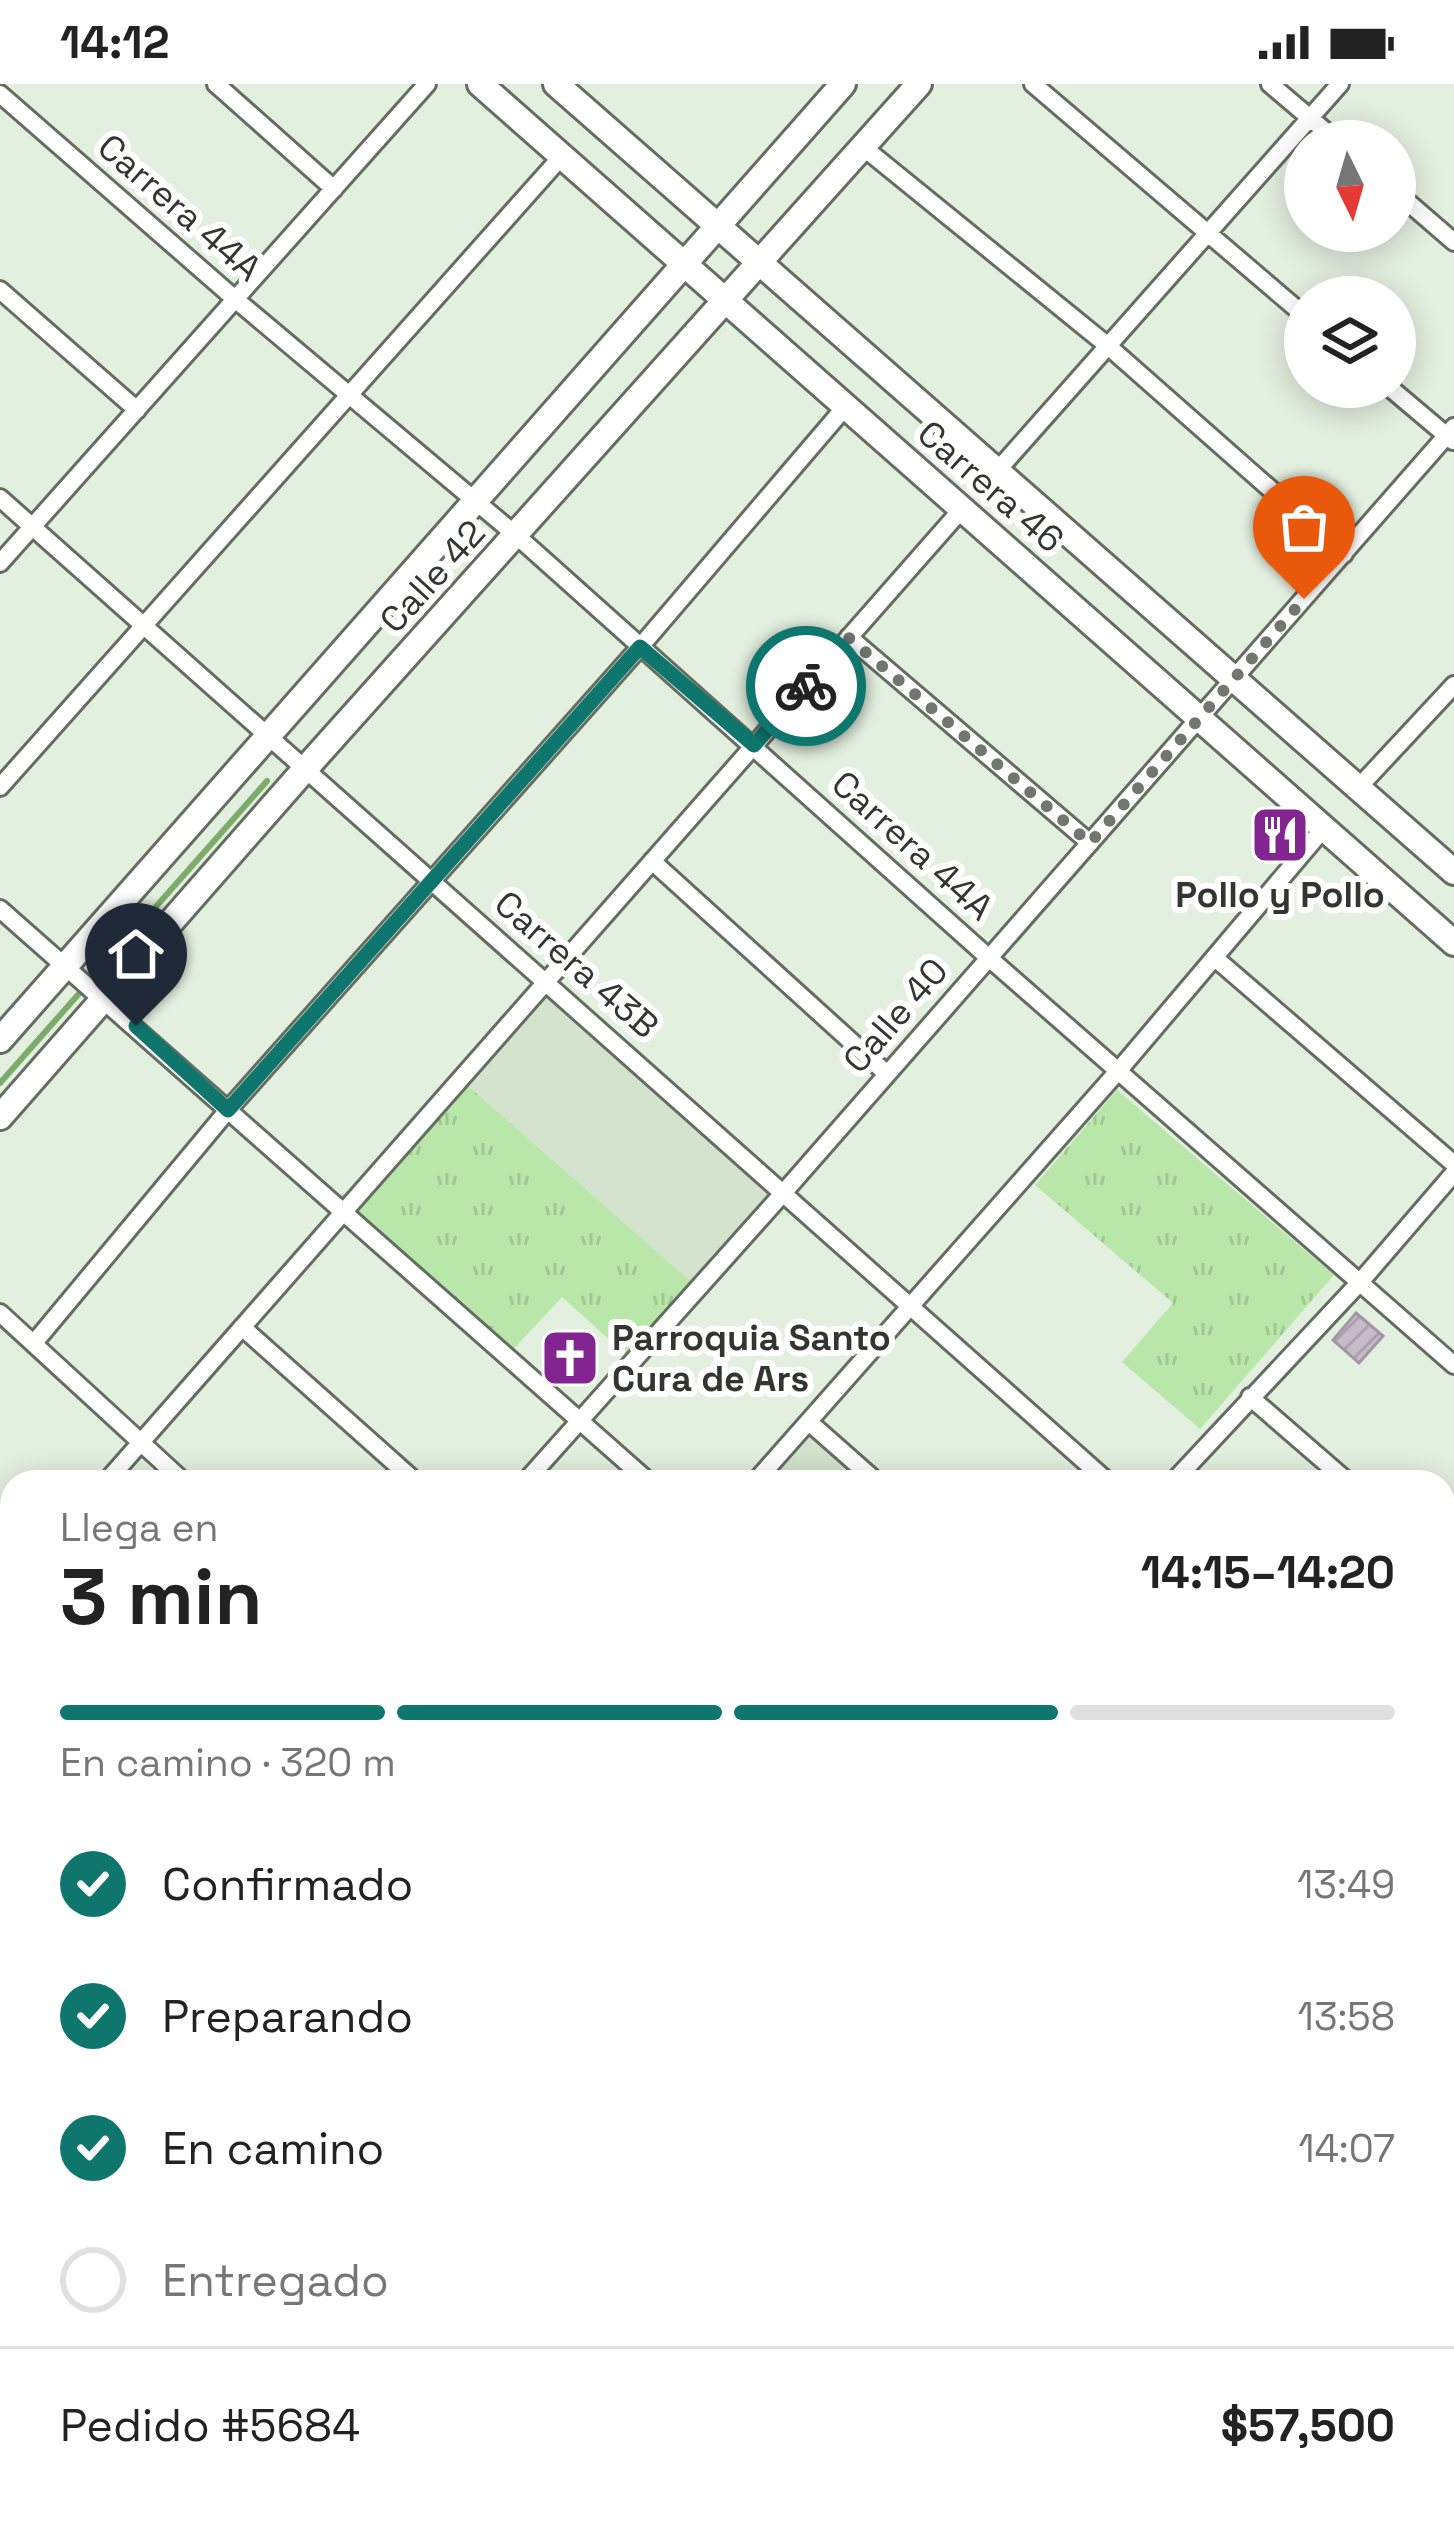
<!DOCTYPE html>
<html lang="es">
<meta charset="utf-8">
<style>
body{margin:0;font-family:"Space Grotesk",sans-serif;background:#f2f2f2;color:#222;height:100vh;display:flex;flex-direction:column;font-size:45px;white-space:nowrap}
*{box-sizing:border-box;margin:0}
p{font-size:39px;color:#767676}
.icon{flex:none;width:66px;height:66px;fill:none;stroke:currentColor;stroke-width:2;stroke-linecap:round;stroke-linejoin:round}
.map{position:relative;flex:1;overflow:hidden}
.details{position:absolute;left:0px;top:1386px;width:1455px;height:1056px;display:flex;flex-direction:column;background:#fff;border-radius:36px 36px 0 0;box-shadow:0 6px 30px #0003}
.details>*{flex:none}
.needle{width:78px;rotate:175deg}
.fabs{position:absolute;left:1284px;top:36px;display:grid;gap:24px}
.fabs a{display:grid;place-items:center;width:132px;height:132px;border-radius:50%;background:#fff;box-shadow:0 6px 30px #0003;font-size:60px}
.pin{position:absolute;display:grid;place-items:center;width:102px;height:102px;color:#fff;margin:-123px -51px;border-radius:50% 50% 50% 0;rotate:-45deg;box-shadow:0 0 12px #0007}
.pin .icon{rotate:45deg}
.courier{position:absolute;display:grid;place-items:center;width:120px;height:120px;margin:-60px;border:9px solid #0f766e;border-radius:50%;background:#fff;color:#222;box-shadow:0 3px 15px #0007}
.summary em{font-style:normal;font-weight:600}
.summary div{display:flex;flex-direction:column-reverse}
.summary{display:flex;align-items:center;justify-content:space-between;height:204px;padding:0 60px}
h1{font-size:78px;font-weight:600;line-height:90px}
.bar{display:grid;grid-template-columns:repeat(4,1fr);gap:18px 12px;align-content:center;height:144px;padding:0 60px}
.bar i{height:15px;border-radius:9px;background:#e0e0e0}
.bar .selected{background:#0f766e}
.bar p{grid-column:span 4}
.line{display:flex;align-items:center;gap:30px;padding:0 60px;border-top:3px solid #e0e0e0}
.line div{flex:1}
ol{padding:0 60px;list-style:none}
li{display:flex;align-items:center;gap:36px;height:132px}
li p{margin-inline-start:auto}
li .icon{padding:12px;border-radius:50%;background:#0f766e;color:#fff;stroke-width:4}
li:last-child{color:#767676}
li i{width:66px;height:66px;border:6px solid #e0e0e0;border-radius:50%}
.status{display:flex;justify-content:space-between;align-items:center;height:84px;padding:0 60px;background:#fff;direction:ltr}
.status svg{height:33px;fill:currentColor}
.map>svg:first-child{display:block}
.built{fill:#d3e3ce}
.park{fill:url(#park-tufts)}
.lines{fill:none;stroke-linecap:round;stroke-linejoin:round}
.stream{stroke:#7cab6c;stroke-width:6}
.building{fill:url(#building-hatch);stroke:#a396a4;stroke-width:3}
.lane-casing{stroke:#636d60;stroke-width:14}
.street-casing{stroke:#636d60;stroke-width:22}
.secondary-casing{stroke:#636d60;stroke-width:30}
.highway-casing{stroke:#636d60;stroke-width:36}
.lane{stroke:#fff;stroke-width:8}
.street{stroke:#fff;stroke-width:16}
.secondary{stroke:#fff;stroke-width:24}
.highway{stroke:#fff;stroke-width:30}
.done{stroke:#70776d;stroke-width:12;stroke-dasharray:0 21.6}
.route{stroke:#0f766e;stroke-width:15}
.labels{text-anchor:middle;stroke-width:12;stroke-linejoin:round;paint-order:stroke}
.street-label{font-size:36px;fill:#323630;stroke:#fff}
.poi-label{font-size:36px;font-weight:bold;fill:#323630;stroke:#fff}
</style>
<div class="status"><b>14:12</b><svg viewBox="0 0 49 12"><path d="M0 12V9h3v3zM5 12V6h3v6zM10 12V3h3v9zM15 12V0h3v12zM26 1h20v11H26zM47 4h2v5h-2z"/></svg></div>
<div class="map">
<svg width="1454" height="2442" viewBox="0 0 1454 2442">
<defs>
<pattern id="park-tufts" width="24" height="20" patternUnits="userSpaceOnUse" patternTransform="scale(3)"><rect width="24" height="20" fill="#b8e7a9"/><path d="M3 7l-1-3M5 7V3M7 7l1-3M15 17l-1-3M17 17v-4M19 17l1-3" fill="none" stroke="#9fc792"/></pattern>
<pattern id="building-hatch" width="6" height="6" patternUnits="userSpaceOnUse" patternTransform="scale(3)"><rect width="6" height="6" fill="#c7bac9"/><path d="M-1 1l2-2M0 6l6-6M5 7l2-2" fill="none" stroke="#aba0ad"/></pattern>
</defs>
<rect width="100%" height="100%" fill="#e3efdf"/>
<path class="built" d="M546,897L785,1107L696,1202L460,995Z
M809,1338L877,1398H755Z"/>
<path class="park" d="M460,995L696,1202L632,1276L562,1213L507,1272L344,1127Z
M1117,1006L1334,1191L1200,1345L1122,1278L1173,1219L1035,1101Z"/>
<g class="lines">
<path class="stream" d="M0,999L267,697"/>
</g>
<path class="building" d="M1356,1229L1383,1252L1359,1279L1333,1256Z"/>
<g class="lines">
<g class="lane-casing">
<path id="lane" d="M1443,1923L1454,1932
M1443,1987L1454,1974"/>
</g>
<g class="street-casing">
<path id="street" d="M216,0L334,105
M1033,0L1305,232
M1270,0L1337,57
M0,10L235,215L517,452L989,874L1454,1281
M863,63L1108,262L1344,470
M1395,107L1454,158
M0,206L137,326
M1389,303L1453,357
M997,387L1340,0
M0,414L1108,1398
M0,479L427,0
M849,553L1090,759
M0,703L562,72
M1358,704L1454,601
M652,777L887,990
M0,825L649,1398
M1215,874L1454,1080
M0,1229L184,1398
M242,1243L416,1398
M34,1259L228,1026L640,563L846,322
M1250,1313L1348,1398
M809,1338L877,1398
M106,1398L962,425
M525,1398L785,1107L1454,343
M755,1398L1119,986L1324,744
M1173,1398L1361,1197L1454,1089
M1443,1480L1454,1489
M1443,1574L1454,1561
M1443,1689L1454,1699
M0,1772L12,1783
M0,1997L12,1984
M0,2180L12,2191
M1443,2317L1454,2304
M0,2385L12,2395
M53,2430L66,2442
M284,2430L297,2442
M1317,2430L1330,2442
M481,2442L492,2430
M681,2442L692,2430"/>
</g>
<g class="secondary-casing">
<path id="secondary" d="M480,0L1454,859
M556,0L1454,788
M0,956L843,0
M0,1033L306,684L919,0
M0,1472L12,1482
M0,1537L12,1548
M1443,1829L1454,1816
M1443,2045L1454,2032
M1005,2430L1018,2442
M902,2442L912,2430
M1094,2442L1104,2430"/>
</g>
<g class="highway-casing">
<path id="highway" d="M1443,1866L1454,1854
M1443,2010L1454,1998
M933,2442L944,2430
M1064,2442L1075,2430"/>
</g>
<use href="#lane" class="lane"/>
<use href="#street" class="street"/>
<use href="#secondary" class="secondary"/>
<use href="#highway" class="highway"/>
</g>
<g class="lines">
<path class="done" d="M806,602L849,554L1090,759L1304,515"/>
<path class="route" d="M136,942L228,1026L640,563L754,661L806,602"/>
</g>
<defs>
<g id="restaurant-square" transform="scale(3)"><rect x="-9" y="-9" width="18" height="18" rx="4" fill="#832590" stroke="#fff"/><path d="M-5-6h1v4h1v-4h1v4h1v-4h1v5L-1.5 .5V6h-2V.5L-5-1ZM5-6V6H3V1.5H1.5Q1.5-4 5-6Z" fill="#fff"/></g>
<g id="church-square" transform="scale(3)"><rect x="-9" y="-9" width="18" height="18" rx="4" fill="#832590" stroke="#fff"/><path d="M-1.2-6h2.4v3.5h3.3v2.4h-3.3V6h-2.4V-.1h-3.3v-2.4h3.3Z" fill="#fff"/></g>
</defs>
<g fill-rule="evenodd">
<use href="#restaurant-square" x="1280" y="751"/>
<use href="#church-square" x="570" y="1274"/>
</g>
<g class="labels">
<g class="street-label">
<text transform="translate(180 123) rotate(41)" y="13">Carrera 44A</text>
<text transform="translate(991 402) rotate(41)" y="13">Carrera 46</text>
<text transform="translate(432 492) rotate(-48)" y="13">Calle 42</text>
<text transform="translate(913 761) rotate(42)" y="13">Carrera 44A</text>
<text transform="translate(577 880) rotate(41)" y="13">Carrera 43B</text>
<text transform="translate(895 931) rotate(-49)" y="13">Calle 40</text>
</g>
<g class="poi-label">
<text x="1280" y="823">Pollo y Pollo</text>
<text x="612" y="1266" text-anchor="start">Parroquia Santo<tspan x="612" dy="41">Cura de Ars</tspan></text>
</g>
</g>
</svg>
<div class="fabs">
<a><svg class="needle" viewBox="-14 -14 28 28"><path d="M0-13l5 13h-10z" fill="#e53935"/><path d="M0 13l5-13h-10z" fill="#767676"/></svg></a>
<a><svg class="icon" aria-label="layers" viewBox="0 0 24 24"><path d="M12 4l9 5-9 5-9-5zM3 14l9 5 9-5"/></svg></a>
</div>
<div class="pin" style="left:1304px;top:515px;background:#ea580c"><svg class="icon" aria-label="bag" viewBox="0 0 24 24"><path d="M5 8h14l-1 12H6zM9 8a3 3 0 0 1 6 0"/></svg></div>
<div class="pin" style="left:136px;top:942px;background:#1f2937"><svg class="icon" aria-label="home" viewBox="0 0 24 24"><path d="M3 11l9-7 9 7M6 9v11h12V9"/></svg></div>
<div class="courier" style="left:806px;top:602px"><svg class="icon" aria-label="bike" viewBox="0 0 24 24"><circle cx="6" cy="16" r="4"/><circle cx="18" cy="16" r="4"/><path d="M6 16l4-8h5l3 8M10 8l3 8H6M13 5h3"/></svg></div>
<section class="details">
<div class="summary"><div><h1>3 min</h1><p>Llega en</p></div><em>14:15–14:20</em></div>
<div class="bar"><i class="selected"></i><i class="selected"></i><i class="selected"></i><i></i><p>En camino · 320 m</p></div>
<ol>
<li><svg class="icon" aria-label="check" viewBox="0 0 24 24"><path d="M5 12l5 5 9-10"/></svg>Confirmado<p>13:49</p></li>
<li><svg class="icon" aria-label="check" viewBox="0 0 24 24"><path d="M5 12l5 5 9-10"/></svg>Preparando<p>13:58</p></li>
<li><svg class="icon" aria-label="check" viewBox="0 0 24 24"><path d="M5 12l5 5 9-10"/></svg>En camino<p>14:07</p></li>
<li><i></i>Entregado</li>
</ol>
<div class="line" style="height:156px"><div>Pedido #5684</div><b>$57,500</b></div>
</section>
</div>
